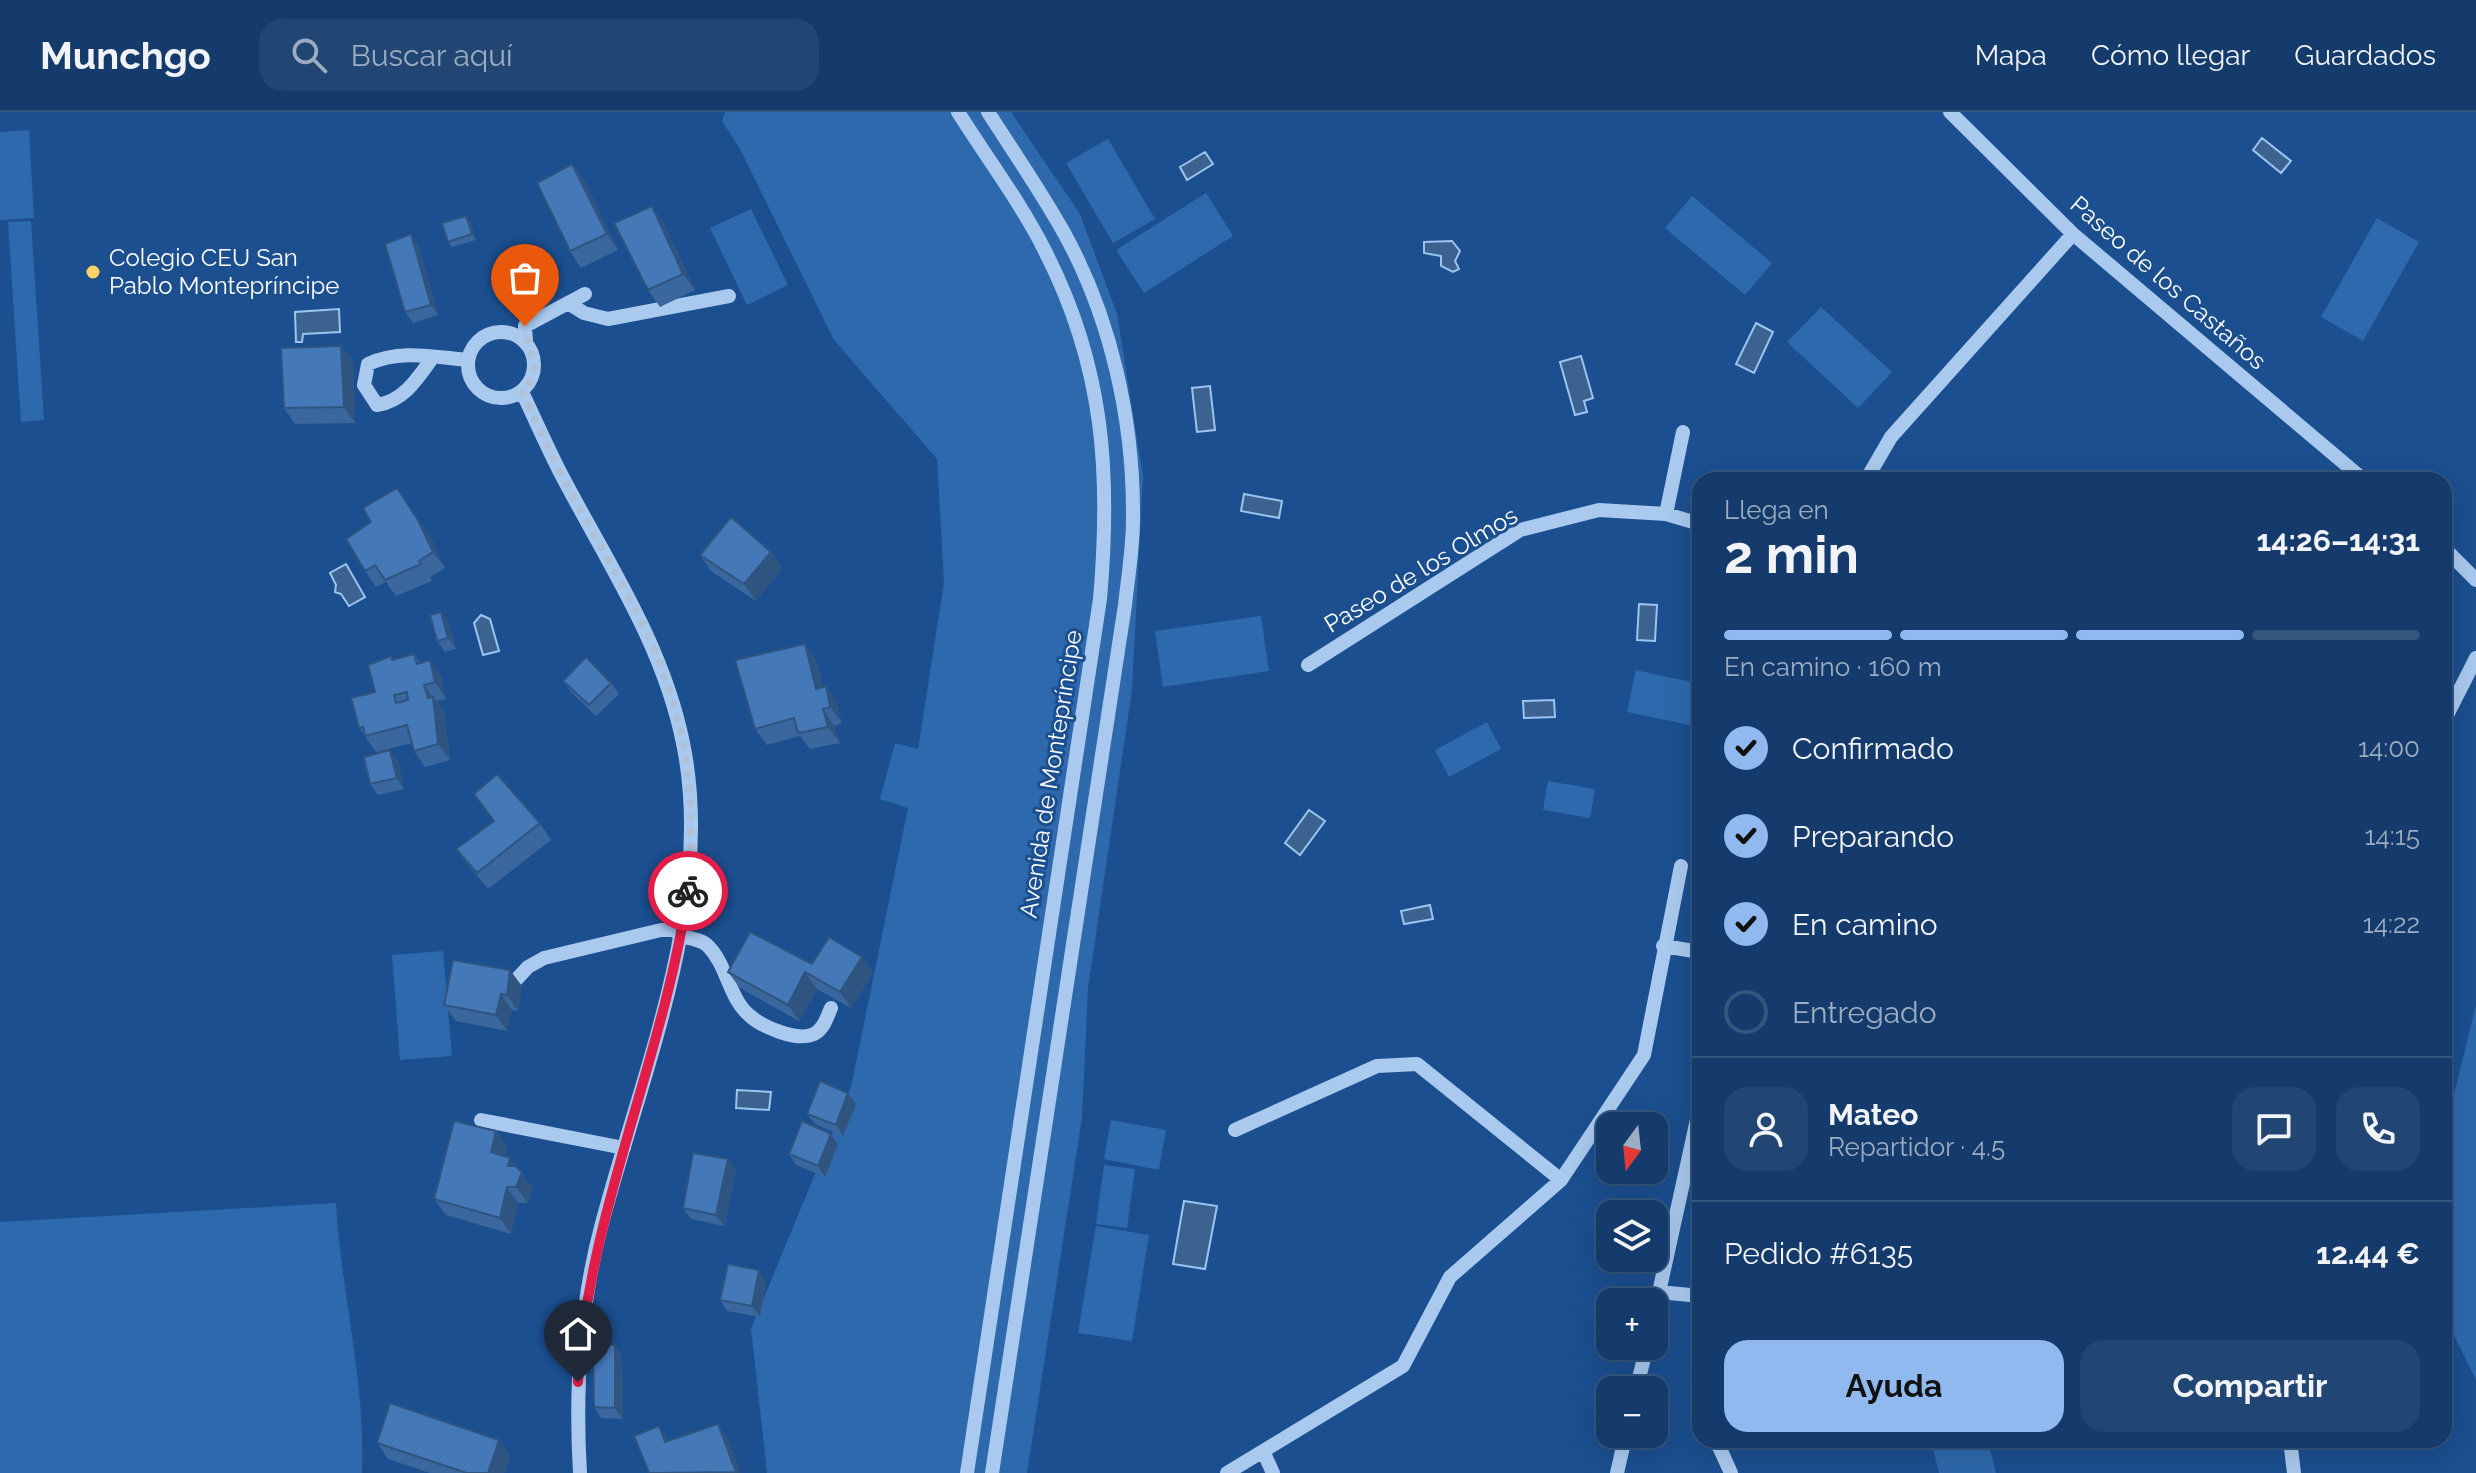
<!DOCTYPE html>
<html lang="es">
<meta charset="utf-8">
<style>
body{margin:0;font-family:Raleway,sans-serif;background:#214673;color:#f1f3f6;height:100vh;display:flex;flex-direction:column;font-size:30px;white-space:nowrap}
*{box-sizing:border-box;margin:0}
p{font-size:26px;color:#9dadc1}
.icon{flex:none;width:44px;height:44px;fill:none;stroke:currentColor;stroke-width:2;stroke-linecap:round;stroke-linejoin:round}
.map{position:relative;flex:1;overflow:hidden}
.sheet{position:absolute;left:1692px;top:360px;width:760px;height:976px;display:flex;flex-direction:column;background:#143b6b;border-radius:24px;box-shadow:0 8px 32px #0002,0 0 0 2px #33557e}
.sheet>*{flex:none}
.needle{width:52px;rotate:195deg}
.controls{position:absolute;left:1596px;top:1000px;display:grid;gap:16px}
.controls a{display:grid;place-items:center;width:72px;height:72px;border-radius:16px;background:#143b6b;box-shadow:0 8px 32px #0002,0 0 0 2px #33557e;font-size:40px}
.pin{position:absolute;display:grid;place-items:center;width:68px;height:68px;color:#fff;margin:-82px -34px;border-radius:50% 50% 50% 0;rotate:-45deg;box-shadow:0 0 8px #0007}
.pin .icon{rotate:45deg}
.courier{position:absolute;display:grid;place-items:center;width:80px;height:80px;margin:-40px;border:6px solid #e11d48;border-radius:50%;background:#fff;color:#222;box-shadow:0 2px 10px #0007}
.overview em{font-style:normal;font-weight:700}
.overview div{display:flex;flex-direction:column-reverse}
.overview{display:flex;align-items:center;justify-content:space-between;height:136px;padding:0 32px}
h1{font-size:52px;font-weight:700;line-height:60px}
.bar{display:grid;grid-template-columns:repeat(4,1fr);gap:12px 8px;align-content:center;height:96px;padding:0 32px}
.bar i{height:10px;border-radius:6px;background:#33557e}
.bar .selected{background:#90b9f0}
.bar p{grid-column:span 4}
.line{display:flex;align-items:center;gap:20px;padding:0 32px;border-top:2px solid #33557e}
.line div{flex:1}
.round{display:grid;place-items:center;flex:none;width:84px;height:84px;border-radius:24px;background:#214673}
ol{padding:0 32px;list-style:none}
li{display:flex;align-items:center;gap:24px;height:88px}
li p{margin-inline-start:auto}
li .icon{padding:8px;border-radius:50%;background:#90b9f0;color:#111;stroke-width:4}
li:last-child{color:#9dadc1}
li i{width:44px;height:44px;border:4px solid #33557e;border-radius:50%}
.primary-button{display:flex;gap:16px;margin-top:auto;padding:16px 32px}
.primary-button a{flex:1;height:92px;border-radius:24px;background:#90b9f0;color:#111;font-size:32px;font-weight:700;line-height:92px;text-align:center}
.primary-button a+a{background:#214673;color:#f1f3f6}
header{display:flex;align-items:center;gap:48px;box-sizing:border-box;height:112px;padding:0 40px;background:#143b6b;border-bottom:2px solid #33557e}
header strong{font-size:38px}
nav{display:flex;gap:44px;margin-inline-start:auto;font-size:28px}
.search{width:560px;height:72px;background:#214673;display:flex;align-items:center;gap:20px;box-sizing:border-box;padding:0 28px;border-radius:24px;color:#9dadc1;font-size:30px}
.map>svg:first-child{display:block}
.green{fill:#2e69ad}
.water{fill:#3c6290;stroke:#9cc4f0;stroke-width:2}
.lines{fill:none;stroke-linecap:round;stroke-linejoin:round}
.minor{stroke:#a9c9ee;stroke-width:14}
.wall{fill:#3a679d}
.shaded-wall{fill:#305480}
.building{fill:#4478b7;stroke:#305480;stroke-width:2;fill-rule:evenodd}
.done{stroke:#afc1d8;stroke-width:8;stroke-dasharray:0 14.4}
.route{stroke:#e11d48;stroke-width:10}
.poi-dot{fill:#ffd166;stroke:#1b4f8f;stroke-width:3}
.labels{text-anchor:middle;stroke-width:6;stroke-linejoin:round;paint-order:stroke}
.poi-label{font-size:24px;fill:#fff;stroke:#1b4f8f;text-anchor:start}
.street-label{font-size:24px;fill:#fff;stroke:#1b4f8f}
</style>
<header>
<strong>Munchgo</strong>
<div class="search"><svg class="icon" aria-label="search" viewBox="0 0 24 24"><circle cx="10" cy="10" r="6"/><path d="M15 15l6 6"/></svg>Buscar aquí</div>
<nav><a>Mapa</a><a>Cómo llegar</a><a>Guardados</a></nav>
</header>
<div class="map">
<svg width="2476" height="1361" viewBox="0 0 2476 1361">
<rect width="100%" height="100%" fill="#1b4f8f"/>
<path class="green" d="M725,0H1011L1080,102L1117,202L1143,364L1132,578L1088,876L1082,1006L1027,1361H767L751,1217L851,975L908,696L880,687L895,631L918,637L944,471L937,347L834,228L740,37L722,9Z
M29,18L34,106L0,108V20Z
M1108,27L1155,107L1113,131L1066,51Z
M1206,81L1233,124L1144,181L1116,138Z
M1692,84L1772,151L1745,183L1665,116Z
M751,97L788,173L747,193L710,116Z
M2377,106L2419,130L2363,229L2321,205Z
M31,109L44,308L21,310L8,110Z
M1821,195L1892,260L1858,296L1787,230Z
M1261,504L1269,559L1163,575L1155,519Z
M1636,558L1700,572V615L1627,600Z
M1487,610L1501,637L1449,665L1435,638Z
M1548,669L1595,677L1590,706L1543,698Z
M443,839L452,944L400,948L392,843Z
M2476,893V1268L2444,1203V1023Z
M1111,1008L1166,1018L1159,1058L1104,1047Z
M1104,1053L1135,1057L1127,1116L1096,1112Z
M336,1091C341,1181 366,1270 362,1361H0V1110Z
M1096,1114L1149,1123L1132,1229L1078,1221Z
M1931,1328H1988L1996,1361H1939Z"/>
<path class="water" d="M2262,26L2291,49L2281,61L2253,38Z
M1205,40L1213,52L1187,68L1180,55Z
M1452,129L1460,139L1455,149L1459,157L1453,160L1441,154V144L1424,141V130Z
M339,197L340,220L303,222L302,230H296L295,200Z
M1756,211L1773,220L1754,261L1736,252Z
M1581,244L1593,286L1584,289L1587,300L1575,303L1560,250Z
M1210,274L1215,318L1197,320L1192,276Z
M1244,382L1282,389L1279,406L1241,399Z
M346,452L365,485L349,494L341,482L335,480L336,473L330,461Z
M1639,492L1657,493L1655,529L1637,528Z
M481,503L490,507L499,539L483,543L474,511Z
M1554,588L1555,605L1524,606L1523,589Z
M1309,698L1325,709L1300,743L1285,731Z
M1430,793L1433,807L1404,812L1401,799Z
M737,978L771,980L769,998L736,996Z
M1184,1089L1217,1094L1205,1157L1173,1152Z"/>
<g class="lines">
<path class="minor" d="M958,0C987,46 1021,91 1045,139C1104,254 1111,361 1100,487L967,1361
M988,0C1013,39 1040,78 1063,119C1111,205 1134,309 1133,407C1133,436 1128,465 1125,493L992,1361
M1950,0L2073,122L2364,368
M568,191L584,201L608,207L729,184
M533,210L514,166L539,143
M468 253a33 33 0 1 1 66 0a33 33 0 1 1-66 0Z
M526,229L525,214L585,182
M433,245C418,266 404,289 377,293L364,273L368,252C400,237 434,245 468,248
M522,280C535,307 547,335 561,362C607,450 663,532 683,631C716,790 641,962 601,1115C580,1195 575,1278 580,1361
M1866,368L1891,325L2073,122
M1666,402L1683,320
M2444,436L2476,468
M1308,553L1520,418L1599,398L1666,402L1700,412
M2444,609L2476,546
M679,824C688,826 701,827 708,834C727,853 729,886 749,903C762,915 797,930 814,922C824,917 827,905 831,896
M1663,834L1700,840
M515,869L528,855L544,846L661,818H680
M481,1008L624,1036
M1235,1018L1377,954L1417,952L1561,1068
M1659,1180L1700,1184
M1654,1203L1700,994
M1636,1278L1647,1234
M1716,1328L1731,1361
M2290,1328L2294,1361
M1263,1339L1273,1361
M1227,1361L1403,1254L1450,1165L1561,1068L1644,943L1681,754
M1617,1361L1626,1322"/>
</g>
<path class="wall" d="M584,68L618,138L581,156L570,139Z
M466,104L470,109L476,128L452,135L448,130Z
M663,110L695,178L660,195L648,178Z
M411,122L418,133L438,203L413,211L405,200Z
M341,234L353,250L355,311L295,312L284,296Z
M430,424L445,456L430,465L432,469L396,484L386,470L376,475L365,459Z
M771,440L782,456L756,489L711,459L700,443Z
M441,500L449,511L456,537L445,540L437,529Z
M805,532L816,548L823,575L837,591L842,611L834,614L840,631L810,637L800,624L767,633L755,617Z
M414,542L420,551L441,565L446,587L436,589L444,601L450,648L425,655L414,639L412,631L376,640L359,616L375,580L394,548Z
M563,569L611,571L619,582L596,604L571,580Z
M390,638L398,649L404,677L378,683L370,672Z
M474,682L540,711L551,728L488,777L468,753L456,737L494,710Z
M862,845L873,861L851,896L817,877L799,909L740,876L728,860L812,852Z
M522,874L518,899L512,898L507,919L456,909L444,893Z
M856,992L843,1024L815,1012L807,1002Z
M496,1019L507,1035L505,1044L517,1056L533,1076L528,1091H518L511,1122L446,1103L434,1087Z
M831,1022L838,1033L825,1065L796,1053L789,1042Z
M736,1058L724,1114L691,1107L683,1096Z
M766,1169L760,1205L727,1199L720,1188Z
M615,1233L622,1244L623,1307L601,1306L594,1295Z
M499,1328L510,1344L504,1361H430L388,1347L377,1331Z"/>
<path class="shaded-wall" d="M572,52L584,68L618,138L607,122Z
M652,94L663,110L695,178L683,162Z
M466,104L470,109L476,128L472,122Z
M411,122L418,133L438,203L431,193Z
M341,234L353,250L355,311L344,295Z
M397,376L430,424L445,456L433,440Z
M771,440L782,456L756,489L744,472Z
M441,500L449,511L456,537L448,526Z
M805,532L816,548L828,593L816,577Z
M430,548L441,565L446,587L435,570Z
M424,573L444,601L450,648L438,632Z
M826,574L837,591L842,611L830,595Z
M823,597L834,614L840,631L828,615Z
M390,638L398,649L404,677L397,666Z
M862,845L873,861L851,896L840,880Z
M510,858L522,874L518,899L507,883Z
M805,860L817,877L799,909L788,893Z
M501,882L512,898L507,919L496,903Z
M848,981L856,992L843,1024L836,1013Z
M496,1019L507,1035L503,1056L491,1040Z
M831,1022L838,1033L825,1065L818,1054Z
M510,1046L533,1076L528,1091L516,1075L508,1054Z
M728,1047L736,1058L724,1114L716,1103Z
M507,1075L518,1091L511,1122L500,1106Z
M759,1158L766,1169L760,1205L752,1194Z
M615,1233L622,1244L623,1307L615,1296Z
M718,1312L729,1328L741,1361L736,1360Z
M659,1314L670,1330H665Z
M499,1328L510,1344L504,1361H488Z"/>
<path class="building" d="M572,52L607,122L570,139L537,71Z
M652,94L683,162L648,178L614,111Z
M466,104L472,122L448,130L442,111Z
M411,122L431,193L405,200L385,132Z
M341,234L344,295L284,296L281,236Z
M397,376L418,408L433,440L419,449L421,452L385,468L375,453L365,459L346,427L371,410L363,396Z
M731,405L771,440L744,472L700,443Z
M441,500L448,526L437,529L430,503Z
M805,532L816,577L826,574L830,595L823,597L828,615L798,621L794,606L755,617L735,548Z
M414,542L417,552L430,548L435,570L424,573L428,586L433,585L438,632L414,639L407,613L365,624L363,615L359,616L351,586L375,580L368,553L391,544L392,548ZM407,580L408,588L396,591L394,583Z
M586,545L611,571L589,593L563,569Z
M390,638L397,666L370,672L364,645Z
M497,662L540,711L477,761L456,737L494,709L474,682Z
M750,820L812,852L829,825L862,845L840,880L805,860L788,893L728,860Z
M453,848L510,858L507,883L501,882L496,903L444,893Z
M820,969L848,981L836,1013L807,1002Z
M454,1009L496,1019L491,1040L510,1046L508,1054H515L522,1060L516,1075H507L500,1106L434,1087Z
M802,1009L831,1022L818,1054L789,1042Z
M693,1041L728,1047L716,1103L683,1096Z
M728,1152L759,1158L752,1194L720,1188Z
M593,1233H615V1296L594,1295Z
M390,1291L499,1328L488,1361H467L377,1331Z
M718,1312L736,1360L649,1361L634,1324L659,1314L665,1330Z"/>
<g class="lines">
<path class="done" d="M525,214C527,241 545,257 522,280C538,315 555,350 573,384C609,450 650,514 672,586C692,649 694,714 688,779"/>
<path class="route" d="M578,1270C588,1100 664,946 688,779"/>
</g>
<circle class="poi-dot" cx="93" cy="160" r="8"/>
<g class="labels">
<g class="poi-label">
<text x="109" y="154">Colegio CEU San<tspan x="109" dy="28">Pablo Montepríncipe</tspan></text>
</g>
<g class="street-label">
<text transform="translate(2168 171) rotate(41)" y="8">Paseo de los Castaños</text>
<text transform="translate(1421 458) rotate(-31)" y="8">Paseo de los Olmos</text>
<text transform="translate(1051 662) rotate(-81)" y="8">Avenida de Montepríncipe</text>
</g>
</g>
</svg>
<div class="controls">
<a><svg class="needle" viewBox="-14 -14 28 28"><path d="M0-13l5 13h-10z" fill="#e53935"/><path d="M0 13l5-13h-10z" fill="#9dadc1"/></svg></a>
<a><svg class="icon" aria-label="layers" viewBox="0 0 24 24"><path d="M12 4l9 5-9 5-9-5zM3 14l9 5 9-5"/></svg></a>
<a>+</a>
<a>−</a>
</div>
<div class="pin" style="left:525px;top:214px;background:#ea580c"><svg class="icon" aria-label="bag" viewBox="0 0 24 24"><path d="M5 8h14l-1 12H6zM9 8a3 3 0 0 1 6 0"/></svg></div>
<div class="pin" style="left:578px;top:1270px;background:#1f2937"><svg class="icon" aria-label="home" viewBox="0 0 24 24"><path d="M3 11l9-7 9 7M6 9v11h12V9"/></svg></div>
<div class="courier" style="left:688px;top:779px"><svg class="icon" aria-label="bike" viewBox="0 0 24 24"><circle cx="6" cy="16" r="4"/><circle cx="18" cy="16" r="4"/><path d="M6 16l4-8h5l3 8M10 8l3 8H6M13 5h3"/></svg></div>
<section class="sheet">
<div class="overview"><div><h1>2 min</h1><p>Llega en</p></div><em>14:26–14:31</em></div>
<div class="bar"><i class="selected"></i><i class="selected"></i><i class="selected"></i><i></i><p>En camino · 160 m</p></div>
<ol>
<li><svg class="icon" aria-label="check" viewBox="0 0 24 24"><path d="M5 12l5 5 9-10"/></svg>Confirmado<p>14:00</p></li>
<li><svg class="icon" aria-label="check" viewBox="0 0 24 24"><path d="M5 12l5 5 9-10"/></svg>Preparando<p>14:15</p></li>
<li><svg class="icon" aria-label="check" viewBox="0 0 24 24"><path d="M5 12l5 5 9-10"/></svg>En camino<p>14:22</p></li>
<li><i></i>Entregado</li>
</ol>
<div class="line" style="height:144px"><a class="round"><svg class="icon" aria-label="person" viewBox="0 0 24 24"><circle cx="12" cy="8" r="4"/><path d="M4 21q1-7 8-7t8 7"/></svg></a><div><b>Mateo</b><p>Repartidor · 4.5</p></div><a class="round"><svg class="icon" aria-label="chat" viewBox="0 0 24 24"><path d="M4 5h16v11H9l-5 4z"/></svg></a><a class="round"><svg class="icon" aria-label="phone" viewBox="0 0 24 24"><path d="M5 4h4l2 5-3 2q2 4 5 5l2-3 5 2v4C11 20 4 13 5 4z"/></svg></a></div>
<div class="line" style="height:104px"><div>Pedido #6135</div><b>12.44 €</b></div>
<div class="primary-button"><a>Ayuda</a><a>Compartir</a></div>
</section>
</div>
